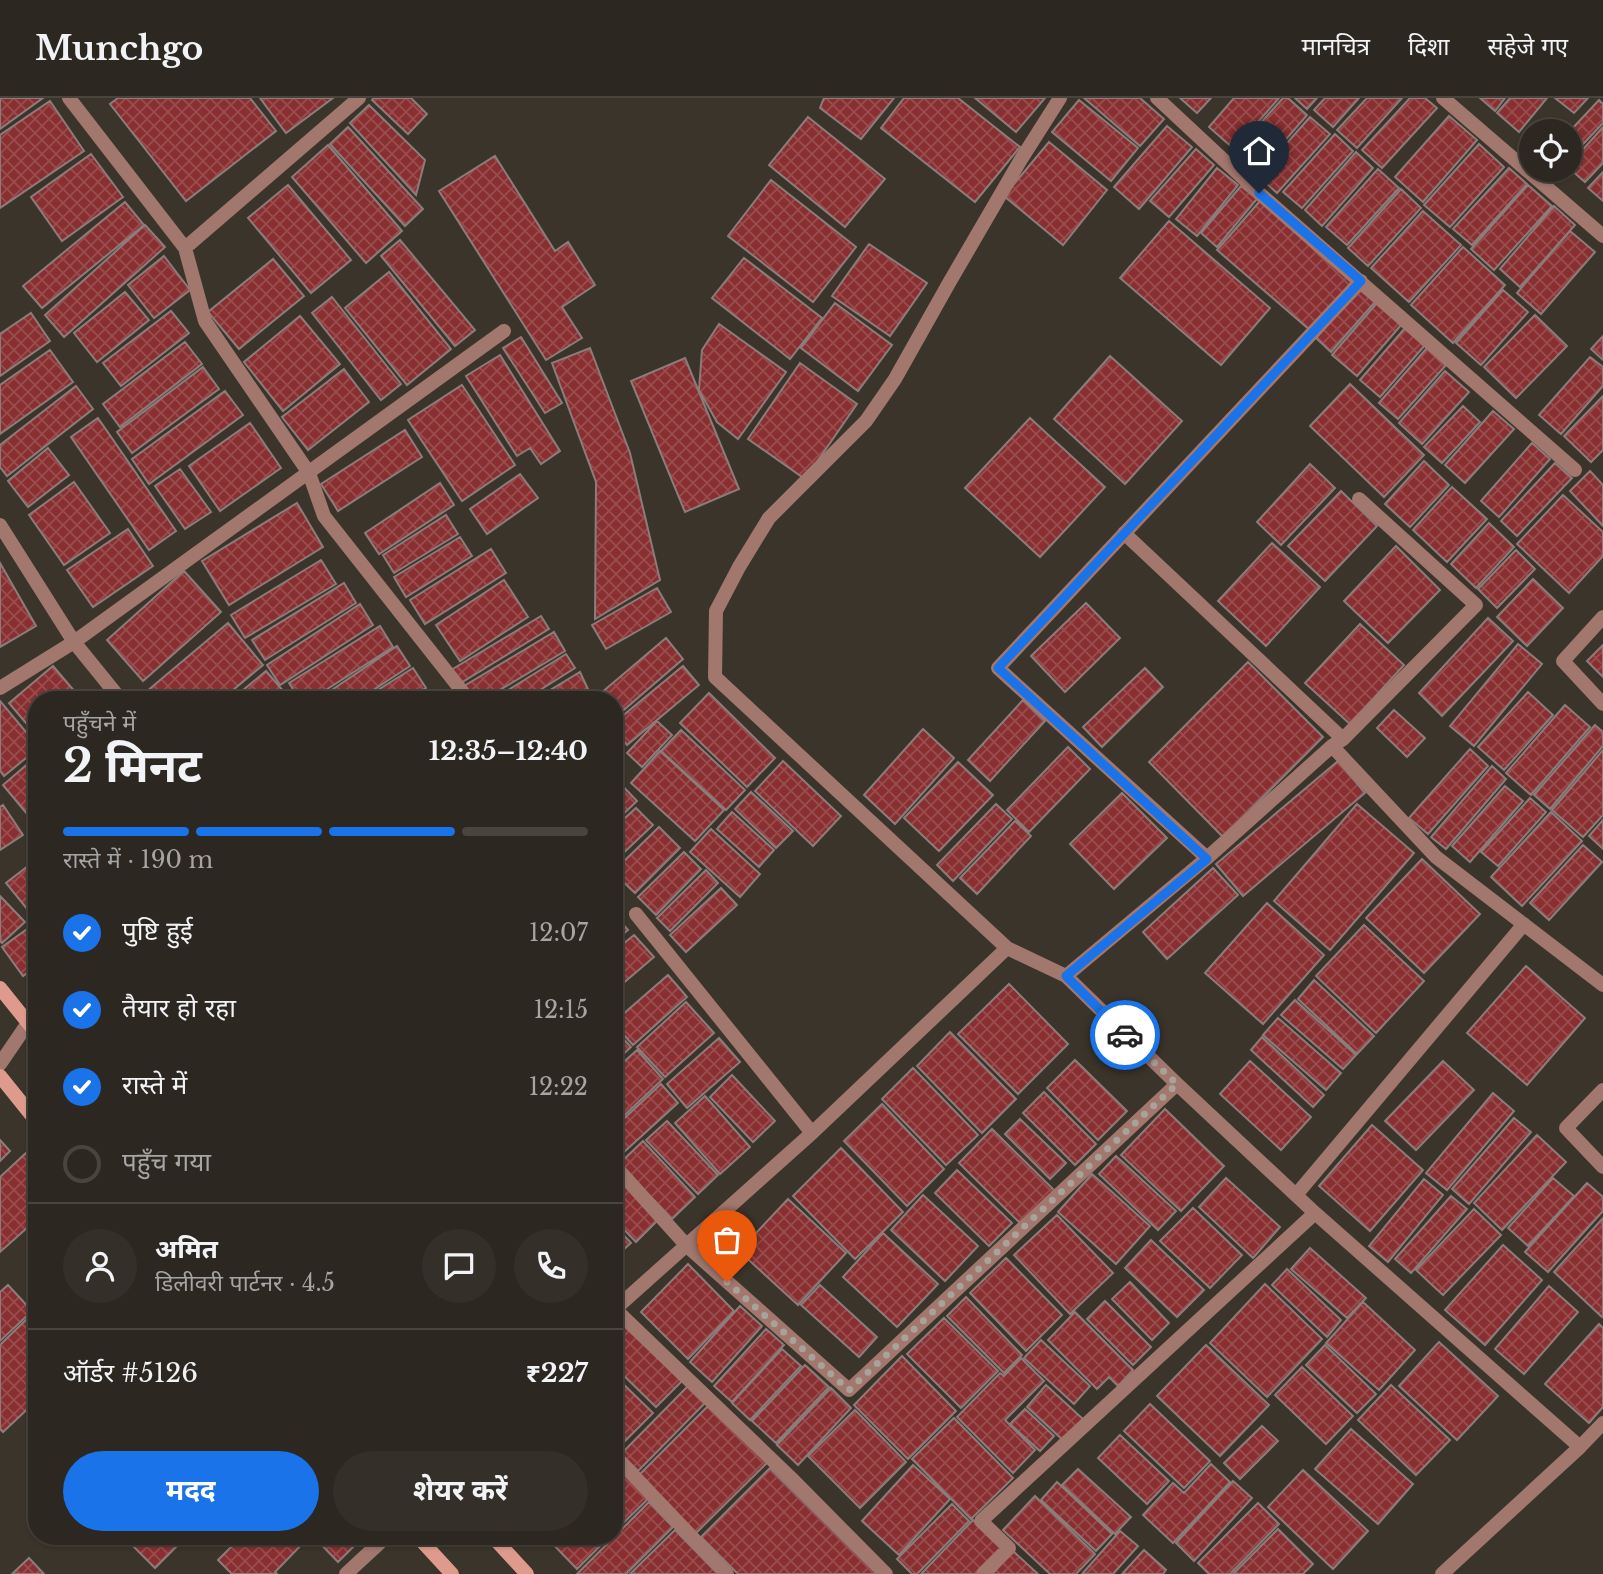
<!DOCTYPE html>
<html lang="hi">
<meta charset="utf-8">
<style>
body{margin:0;font-family:"Libre Baskerville","Noto Sans Devanagari",serif;background:#342f29;color:#f1f3f6;height:100vh;display:flex;flex-direction:column;font-size:26px;white-space:nowrap}
*{box-sizing:border-box;margin:0}
p{font-size:23px;color:#a6a5a5}
.icon{flex:none;width:38px;height:38px;fill:none;stroke:currentColor;stroke-width:2;stroke-linecap:round;stroke-linejoin:round}
.map{position:relative;flex:1;overflow:hidden}
.sheet{position:absolute;left:28px;top:593px;width:595px;height:854px;display:flex;flex-direction:column;background:#2c2720;border-radius:28px;box-shadow:0 2px 5px #0004,0 0 0 2px #48443e}
.sheet>*{flex:none}
.fabs{position:absolute;left:1519px;top:21px;display:grid;gap:14px}
.fabs a{display:grid;place-items:center;width:63px;height:63px;border-radius:50%;background:#2c2720;box-shadow:0 2px 5px #0004,0 0 0 2px #48443e;font-size:35px}
.pin{position:absolute;display:grid;place-items:center;width:60px;height:60px;color:#fff;margin:-72px -30px;border-radius:50% 50% 50% 0;rotate:-45deg;box-shadow:0 0 7px #0007}
.pin .icon{rotate:45deg}
.courier{position:absolute;display:grid;place-items:center;width:70px;height:70px;margin:-35px;border:5px solid #1a73e8;border-radius:50%;background:#fff;color:#222;box-shadow:0 2px 9px #0007}
.headline em{font-style:normal;font-weight:700}
.headline div{display:flex;flex-direction:column-reverse}
.headline{display:flex;align-items:center;justify-content:space-between;height:119px;padding:0 35px}
h1{font-size:46px;font-weight:700;line-height:52px}
.bar{display:grid;grid-template-columns:repeat(4,1fr);gap:10px 7px;align-content:center;height:84px;padding:0 35px}
.bar i{height:9px;border-radius:5px;background:#48443e}
.bar .selected{background:#1a73e8}
.bar p{grid-column:span 4}
.line{display:flex;align-items:center;gap:18px;padding:0 35px;border-top:2px solid #48443e}
.line div{flex:1}
.round{display:grid;place-items:center;flex:none;width:74px;height:74px;border-radius:37px;background:#342f29}
ol{padding:0 35px;list-style:none}
li{display:flex;align-items:center;gap:21px;height:77px}
li p{margin-inline-start:auto}
li .icon{padding:7px;border-radius:50%;background:#1a73e8;color:#fff;stroke-width:4}
li:last-child{color:#a6a5a5}
li i{width:38px;height:38px;border:4px solid #48443e;border-radius:50%}
.action{display:flex;gap:14px;margin-top:auto;padding:14px 35px}
.action a{flex:1;height:80px;border-radius:42px;background:#1a73e8;color:#fff;font-size:28px;font-weight:700;line-height:80px;text-align:center}
.action a+a{background:#342f29;color:#f1f3f6}
header{display:flex;align-items:center;gap:42px;box-sizing:border-box;height:98px;padding:0 35px;background:#2c2720;border-bottom:2px solid #48443e}
header strong{font-size:33px}
nav{display:flex;gap:38px;margin-inline-start:auto;font-size:24px}
.map>svg:first-child{display:block}
.building{fill:url(#building-cross-hatch);stroke:#8c7c7b;stroke-width:2}
.lines{fill:none;stroke-linecap:round;stroke-linejoin:round}
.street{stroke:#a1776e;stroke-width:14}
.secondary{stroke:#de9b8d;stroke-width:14}
.done{stroke:#a8a29a;stroke-width:7;stroke-dasharray:0 12.6}
.route{stroke:#1a73e8;stroke-width:9}
</style>
<header>
<strong>Munchgo</strong>
<nav><a>मानचित्र</a><a>दिशा</a><a>सहेजे गए</a></nav>
</header>
<div class="map">
<svg width="1603" height="1476" viewBox="0 0 1603 1476">
<defs>
<pattern id="building-cross-hatch" width="8" height="8" patternUnits="userSpaceOnUse" patternTransform="scale(1.75)"><rect width="8" height="8" fill="#892f31"/><path d="M0 0l8 8M0 8l8-8" fill="none" stroke="#994d4e"/></pattern>
</defs>
<rect width="100%" height="100%" fill="#3b342a"/>
<path class="building" d="M0,0H43L0,31Z
M118,0H250L276,33L186,103L110,6Z
M260,0H333L286,35Z
M374,0H411L427,16L408,36L372,2Z
M824,0H894L861,41L820,10Z
M904,0H958L1020,49L975,104L881,30Z
M975,0H1045L1016,34Z
M1084,0H1140L1164,21L1140,48Z
M1180,0H1211L1197,15Z
M1234,0H1279L1234,51L1209,29Z
M1283,0H1288L1307,17L1255,77L1232,57Z
M1295,0H1317L1307,11Z
M1325,0H1359L1333,29L1314,12Z
M1367,0H1402L1357,50L1337,32Z
M1410,0H1425L1437,10L1382,70L1362,52Z
M1480,0H1505L1495,13Z
M1510,0H1547L1519,34L1497,15Z
M1555,0H1588L1574,15Z
M1079,2L1138,50L1111,83L1052,34Z
M1599,2L1603,6V25L1570,60V33Z
M50,3L84,53L0,110V37Z
M369,7L425,62L416,97L350,25Z
M1449,18L1477,42L1423,104L1395,79Z
M808,19L885,81L845,129L769,67Z
M1310,19L1330,36L1277,95L1258,78Z
M1167,28L1192,49L1139,111L1114,89Z
M348,29L423,111L405,128L330,46Z
M1603,29V65L1585,84L1570,71V66Z
M1335,36L1353,53L1302,110L1283,94Z
M1049,44L1107,92L1063,147L1004,98Z
M1479,46L1504,69L1450,129L1424,107Z
M328,47L402,133L366,165L292,79Z
M1196,51L1214,67L1169,119L1150,103Z
M1356,54L1373,70L1322,128L1305,112Z
M91,56L123,99L62,143L31,99Z
M495,58L555,153L568,144L595,187L562,209L582,240L546,262L439,93Z
M1217,70L1238,87L1197,138L1176,121Z
M1509,70L1527,86L1472,147L1453,131Z
M1378,71L1399,90L1347,147L1326,129Z
M1603,74V103L1588,90Z
M771,82L856,149L813,204L728,138Z
M288,87L351,162L311,195L248,120Z
M1528,87L1552,108L1494,172L1471,151Z
M1241,88L1257,101L1217,149L1201,135Z
M1401,91L1421,110L1368,168L1348,150Z
M1260,103L1353,183L1311,233L1217,152Z
M125,104L144,127L42,210L23,188Z
M1554,108L1575,127L1520,189L1500,171Z
M1423,113L1461,147L1409,204L1371,170Z
M1169,123L1270,210L1221,267L1120,180Z
M145,127L165,149L64,239L45,217Z
M1570,133L1595,154L1541,216L1517,195Z
M400,142L475,232L455,248L381,158Z
M869,146L927,185L890,238L832,198Z
M1463,149L1505,187L1453,245L1411,207Z
M164,158L190,192L154,220L128,187Z
M744,160L822,220L790,261L712,200Z
M273,161L304,198L239,251L208,214Z
M389,174L451,251L407,287L345,210Z
M1359,191L1375,204L1331,254L1316,240Z
M1503,192L1528,214L1481,267L1456,245Z
M125,194L149,222L97,264L74,235Z
M332,199L401,286L381,302L312,215Z
M835,205L892,247L858,293L801,250Z
M1377,205L1402,226L1357,278L1332,257Z
M171,213L189,235L121,288L103,265Z
M31,215L50,243L0,278V236Z
M1535,217L1567,248L1516,300L1484,269Z
M300,218L340,266L283,313L244,264Z
M719,226L786,274L738,341L717,324L699,292L702,252Z
M1405,230L1425,247L1380,299L1360,282Z
M1603,238V262L1591,251Z
M521,239L562,305L545,315L503,250Z
M185,244L202,266L120,329L103,306Z
M590,250L630,355L660,482L595,521L596,384L552,265Z
M1427,250L1446,267L1398,321L1379,305Z
M50,252L73,284L0,336V287Z
M500,257L560,353L541,366L530,350L517,358L466,278Z
M1110,258L1182,323L1125,386L1054,321Z
M1590,259L1603,269V288L1561,336L1539,317Z
M685,260L739,391L685,414L631,283Z
M800,265L857,306L805,381L748,341Z
M203,269L219,291L132,355L117,334Z
M344,271L369,304L308,352L282,319Z
M1445,273L1469,294L1422,346L1399,325Z
M1350,286L1424,357L1384,399L1310,328Z
M462,287L515,367L462,403L408,322Z
M76,288L93,311L7,378L0,369V347Z
M225,293L243,317L149,386L132,361Z
M1603,298V352L1591,364L1564,338Z
M1463,308L1480,324L1442,365L1424,349Z
M1493,313L1514,331L1465,385L1445,367Z
M98,320L176,433L149,452L71,339Z
M1030,320L1105,389L1040,459L965,390Z
M250,325L281,370L220,413L189,368Z
M405,332L422,359L338,413L321,386Z
M1532,345L1550,361L1499,419L1481,403Z
M48,350L69,377L28,409L8,383Z
M1424,363L1449,387L1410,429L1385,406Z
M1555,365L1572,380L1517,438L1501,423Z
M1310,366L1335,390L1281,447L1257,424Z
M180,371L211,414L185,431L155,388Z
M1590,373L1603,387V428L1570,393Z
M520,376L538,400L487,436L470,411Z
M74,384L110,435L64,467L29,417Z
M440,385L454,407L379,456L365,435Z
M1452,389L1487,421L1447,464L1413,432Z
M1341,393L1377,428L1325,483L1288,448Z
M1563,397L1603,434V458L1569,495L1517,446Z
M297,405L323,449L229,507L202,463Z
M446,417L458,436L394,475L383,457Z
M1489,425L1514,449L1476,490L1451,466Z
M128,431L153,468L93,509L67,472Z
M460,439L472,458L406,499L394,479Z
M1272,445L1320,489L1266,548L1218,503Z
M1396,448L1440,492L1388,545L1344,503Z
M491,451L506,475L425,526L410,502Z
M1516,452L1535,471L1497,510L1478,491Z
M321,462L336,486L245,540L231,517Z
M0,465L36,528L0,549Z
M184,473L221,514L143,583L107,542Z
M1533,481L1563,510L1527,548L1497,519Z
M504,482L528,519L460,563L436,527Z
M344,485L356,505L265,562L252,542Z
M657,490L671,514L606,551L592,527Z
M1086,505L1120,540L1065,594L1031,558Z
M360,506L373,527L280,587L267,567Z
M541,518L549,531L459,586L451,572Z
M1488,520L1513,543L1442,618L1419,595Z
M228,525L263,567L221,602H155L147,593Z
M1360,526L1404,567L1350,626L1305,585Z
M380,528L393,549L310,602H300L289,585Z
M554,534L565,553L483,602H473L464,588Z
M666,540L683,561L619,616L614,610V602H607L601,595Z
M1518,546L1542,566L1474,648L1450,628Z
M1603,547V579L1587,563Z
M397,548L410,568L358,602H317Z
M566,556L575,570L524,602H492Z
M1248,564L1323,639L1223,739L1149,664Z
M53,568L82,602H37V638L9,605Z
M683,568L699,587L627,647L614,631V625Z
M413,570L426,590L407,602H362Z
M1145,570L1163,589L1102,649L1083,629Z
M266,573L291,602H231Z
M580,574L593,602H545L542,597Z
M1528,594L1553,617L1504,672L1478,649Z
M709,595L775,660L747,689L680,625Z
M1023,602L1045,623L990,683L968,662Z
M0,603L37,647V651L4,678L0,673Z
M1565,607L1590,629L1531,697L1506,675Z
M1394,612L1425,640L1407,659L1377,630Z
M657,623L672,637L642,669L627,655Z
M1595,627L1603,634V648L1550,711L1534,697Z
M923,631L954,660L895,726L864,697Z
M681,632L745,692L726,712L661,653Z
M1068,649L1090,671L1029,734L1007,712Z
M1470,651L1488,668L1428,736L1409,720Z
M1603,652V717L1583,739L1552,712Z
M660,653L724,712L695,743L631,685Z
M31,663L37,671V728L3,687Z
M783,663L841,718L813,748L755,693Z
M1338,663L1365,695L1243,798L1216,766Z
M958,664L993,697L939,753L904,720Z
M1492,668L1506,681L1446,751L1431,739Z
M614,679L637,703L614,725Z
M1505,688L1523,703L1470,764L1452,748Z
M751,694L793,733L776,750L735,711Z
M1122,695L1167,740L1114,791L1070,746Z
M1530,700L1546,714L1498,768L1481,754Z
M996,706L1012,721L953,783L937,767Z
M1357,706L1414,755L1330,852L1274,803Z
M3,707L23,737L0,752V709Z
M636,710L653,727L614,764V730Z
M732,714L774,752L759,769L717,731Z
M1551,714L1582,743L1522,808L1491,779Z
M1603,722V751L1589,738Z
M1015,723L1031,738L977,796L960,780Z
M659,729L680,750L635,795L614,775V773Z
M711,731L760,776L740,799L690,754Z
M1583,747L1602,764L1549,822L1530,805Z
M684,754L701,771L656,817L638,799Z
M37,761V813L32,817L6,785Z
M1422,761L1480,816L1424,875L1366,820Z
M1213,770L1238,797L1167,861L1143,834Z
M706,772L718,785L670,833L657,820Z
M721,790L737,807L686,854L670,837Z
M0,798L25,824L2,845L0,843Z
M1267,805L1324,857L1263,926L1205,875Z
M614,816L628,832L614,844Z
M37,824V868L23,878L2,849Z
M1364,827L1424,883L1376,935L1316,878Z
M634,837L654,859L614,893V853Z
M1526,868L1585,920L1527,987L1467,935Z
M37,873V891L28,879Z
M668,877L687,899L633,947L614,926V924Z
M1314,882L1374,938L1357,956L1298,901Z
M1009,886L1068,946L1018,996L958,936Z
M1295,902L1356,957L1343,971L1281,917Z
M686,904L714,935L665,979L637,949Z
M1278,920L1341,975L1326,992L1263,937Z
M614,931L631,949L616,963L614,962Z
M950,934L1016,1001L982,1035L917,968Z
M1262,939L1324,997L1313,1009L1251,952Z
M719,940L740,964L687,1010L667,986Z
M637,952L663,981L614,1027V973Z
M1075,962L1127,1013L1098,1042L1047,990Z
M1250,963L1311,1019L1281,1052L1220,996Z
M1443,963L1474,992L1416,1052L1385,1023Z
M913,970L978,1037L946,1067L882,1001Z
M732,977L775,1023L753,1044L710,999Z
M661,986L678,1005L624,1054L614,1043V1030Z
M1044,994L1096,1046L1075,1067L1023,1015Z
M1493,995L1514,1013L1447,1092L1426,1075Z
M705,998L750,1049L720,1076L675,1025Z
M882,1006L944,1071L907,1108L844,1043Z
M1165,1011L1224,1068L1181,1113L1121,1057Z
M1514,1020L1531,1034L1469,1106L1452,1091Z
M1020,1021L1066,1065L1050,1081L1005,1036Z
M667,1023L718,1077L698,1096L646,1042Z
M1372,1027L1423,1072L1370,1133L1319,1088Z
M992,1031L1055,1093L1022,1127L959,1065Z
M1537,1037L1566,1064L1502,1132L1474,1105Z
M0,1042L10,1053L0,1063Z
M643,1043L695,1099L672,1121L619,1066Z
M841,1050L903,1114L855,1161L793,1098Z
M26,1055L37,1066V1121L0,1154V1079Z
M1116,1058L1176,1113L1158,1132L1099,1076Z
M614,1071L661,1119L636,1144L614,1121Z
M957,1072L1012,1125L989,1148L935,1095Z
M1092,1076L1150,1128L1116,1166L1058,1114Z
M1226,1080L1280,1129L1253,1160L1199,1109Z
M1553,1080L1574,1098L1528,1148L1508,1130Z
M1424,1081L1443,1097L1388,1164L1369,1148Z
M1587,1085L1603,1099V1113L1548,1174L1525,1154Z
M923,1097L978,1148L945,1183L891,1132Z
M1451,1098L1467,1111L1411,1175L1395,1161Z
M788,1101L846,1155L798,1207L739,1153Z
M1193,1110L1242,1157L1210,1190L1160,1143Z
M1474,1111L1501,1137L1443,1197L1416,1172Z
M1057,1117L1113,1175L1070,1216L1014,1157Z
M1603,1120V1217L1602,1219L1554,1174Z
M614,1127L631,1145L614,1160Z
M883,1135L938,1186L897,1229L843,1179Z
M1151,1142L1204,1192L1177,1219L1125,1170Z
M1503,1147L1542,1182L1485,1247L1445,1212Z
M1310,1150L1366,1200L1347,1220L1291,1171Z
M1006,1160L1062,1217L1026,1253L970,1195Z
M688,1166L734,1213L688,1261L641,1214Z
M1287,1171L1341,1222L1327,1239L1272,1187Z
M1130,1184L1169,1225L1152,1242L1112,1201Z
M1265,1186L1322,1241L1267,1299L1210,1245Z
M8,1187L32,1213L0,1243V1194Z
M820,1187L877,1239L859,1259L801,1207Z
M1549,1188L1578,1214L1524,1276L1495,1251Z
M966,1199L1022,1257L1004,1275L947,1218Z
M1105,1203L1151,1249L1133,1267L1087,1221Z
M1363,1204L1415,1252L1379,1292L1326,1245Z
M740,1208L762,1228L712,1284L690,1264Z
M36,1212L37,1302L3,1334L0,1331V1247Z
M1075,1214L1133,1272L1118,1288L1109,1279L1097,1291L1048,1242Z
M944,1220L998,1273L961,1310L907,1256Z
M624,1226L682,1283L656,1309L614,1268V1237Z
M1599,1226L1603,1230V1309L1589,1325L1545,1286Z
M766,1231L784,1247L732,1304L714,1288Z
M1041,1242L1090,1288L1074,1306L1024,1260Z
M1439,1244L1498,1298L1457,1342L1399,1288Z
M1206,1247L1269,1307L1220,1358L1157,1298Z
M1325,1247L1376,1296L1357,1315L1306,1267Z
M782,1251L801,1268L750,1322L732,1305Z
M902,1258L956,1313L908,1361L854,1307Z
M1021,1260L1044,1283L1005,1322L1035,1352L1013,1375L957,1319L1000,1275L1004,1278Z
M805,1267L829,1289L776,1345L752,1323Z
M1302,1269L1353,1318L1326,1346L1275,1297Z
M614,1277L653,1315L616,1352L614,1350Z
M689,1287L706,1304L638,1373L621,1356Z
M1046,1287L1084,1322L1064,1343L1027,1309Z
M1391,1287L1450,1342L1416,1377L1358,1322Z
M831,1290L851,1310L798,1367L777,1347Z
M711,1305L769,1363L696,1435L639,1377Z
M1150,1306L1210,1363L1184,1390L1124,1333Z
M1025,1311L1054,1338L1040,1353L1010,1326Z
M855,1312L906,1364L860,1410L808,1358Z
M954,1320L1013,1380L971,1421L912,1361Z
M1262,1328L1278,1343L1240,1381L1224,1365Z
M1351,1331L1413,1386L1378,1426L1315,1371Z
M1120,1337L1169,1383L1147,1406L1098,1360Z
M614,1364L649,1400L614,1434Z
M1211,1366L1230,1384L1173,1445L1143,1417L1173,1385L1184,1395Z
M913,1367L950,1401L899,1457L862,1423Z
M770,1370L877,1476H738L701,1439Z
M1078,1371L1131,1419L1115,1436L1062,1387Z
M1303,1372L1368,1433L1333,1471L1268,1409Z
M1233,1383L1252,1400L1194,1463L1176,1445Z
M1057,1384L1112,1436L1096,1453L1041,1402Z
M1035,1398L1095,1456L1076,1476H1050L1003,1432Z
M649,1404L673,1429L626,1476H577Z
M1258,1405L1279,1426L1230,1476H1209L1198,1465Z
M952,1406L969,1423L917,1476H912L897,1461Z
M973,1422L1003,1451L979,1476H921Z
M1278,1431L1313,1466L1303,1476H1233Z
M675,1432L718,1476H630Z
M1120,1433L1138,1448L1113,1476H1082Z
M123,1438H187L155,1470Z
M242,1438H310L275,1474L277,1476H232L218,1462Z
M313,1438H350L357,1445L338,1464Z
M545,1438H610L577,1471Z
M1144,1452L1166,1472L1163,1476H1122Z
M1013,1453L1038,1476H992Z
M29,1460L44,1476H12Z"/>
<g class="lines">
<path class="street" d="M69,0L185,150L205,223L309,375L324,418L469,602
M1060,0L1020,63L949,185L895,281L866,323L769,420L739,469L716,513L715,579L1007,850L1066,878L1177,986L1315,1115L1580,1349
M1157,0L1259,95L1575,372
M1443,0L1603,138
M185,150L359,0
M0,427L74,544L121,602
M1124,435L1343,641
M1603,519L1563,563L1603,606
M0,590L74,544L504,233
M1332,648L1436,759L1603,887
M1207,760L998,570L1361,183
M636,816L812,1035
M1066,878L1207,760L1332,648L1343,641L1476,507L1359,401
M0,966L28,925
M1603,992L1566,1030L1603,1069
M614,1067L687,1148L849,1292L1177,986
M1296,1097L1524,826
M615,1211L791,1380L886,1476
M614,1212L812,1035L1007,850
M614,1357L727,1476
M346,1476L387,1438
M983,1476L1009,1450L981,1423L1315,1115
M1442,1476L1580,1349L1603,1325"/>
<path class="secondary" d="M0,890L37,936
M0,978L37,1024
M417,1438L452,1476
M492,1438L527,1476"/>
</g>
<g class="lines">
<path class="done" d="M727,1184L849,1292L1177,986L1125,937"/>
<path class="route" d="M1125,937L1066,878L1207,761L998,570L1361,183L1259,95"/>
</g>
</svg>
<div class="fabs">
<a><svg class="icon" aria-label="locate" viewBox="0 0 24 24"><circle cx="12" cy="12" r="6"/><path d="M12 2v4M12 18v4M2 12h4M18 12h4"/></svg></a>
</div>
<div class="pin" style="left:727px;top:1184px;background:#ea580c"><svg class="icon" aria-label="bag" viewBox="0 0 24 24"><path d="M5 8h14l-1 12H6zM9 8a3 3 0 0 1 6 0"/></svg></div>
<div class="pin" style="left:1259px;top:95px;background:#1f2937"><svg class="icon" aria-label="home" viewBox="0 0 24 24"><path d="M3 11l9-7 9 7M6 9v11h12V9"/></svg></div>
<div class="courier" style="left:1125px;top:937px"><svg class="icon" aria-label="car" viewBox="0 0 24 24"><path d="M5 17H2v-5l4-1 3-4h7l3 4 3 1v5h-3M9 17h6M6 11h13"/><circle cx="7" cy="17" r="2"/><circle cx="17" cy="17" r="2"/></svg></div>
<section class="sheet">
<div class="headline"><div><h1>2 मिनट</h1><p>पहुँचने में</p></div><em>12:35–12:40</em></div>
<div class="bar"><i class="selected"></i><i class="selected"></i><i class="selected"></i><i></i><p>रास्ते में · 190 m</p></div>
<ol>
<li><svg class="icon" aria-label="check" viewBox="0 0 24 24"><path d="M5 12l5 5 9-10"/></svg>पुष्टि हुई<p>12:07</p></li>
<li><svg class="icon" aria-label="check" viewBox="0 0 24 24"><path d="M5 12l5 5 9-10"/></svg>तैयार हो रहा<p>12:15</p></li>
<li><svg class="icon" aria-label="check" viewBox="0 0 24 24"><path d="M5 12l5 5 9-10"/></svg>रास्ते में<p>12:22</p></li>
<li><i></i>पहुँच गया</li>
</ol>
<div class="line" style="height:126px"><a class="round"><svg class="icon" aria-label="person" viewBox="0 0 24 24"><circle cx="12" cy="8" r="4"/><path d="M4 21q1-7 8-7t8 7"/></svg></a><div><b>अमित</b><p>डिलीवरी पार्टनर · 4.5</p></div><a class="round"><svg class="icon" aria-label="chat" viewBox="0 0 24 24"><path d="M4 5h16v11H9l-5 4z"/></svg></a><a class="round"><svg class="icon" aria-label="phone" viewBox="0 0 24 24"><path d="M5 4h4l2 5-3 2q2 4 5 5l2-3 5 2v4C11 20 4 13 5 4z"/></svg></a></div>
<div class="line" style="height:91px"><div>ऑर्डर #5126</div><b>₹227</b></div>
<div class="action"><a>मदद</a><a>शेयर करें</a></div>
</section>
</div>
